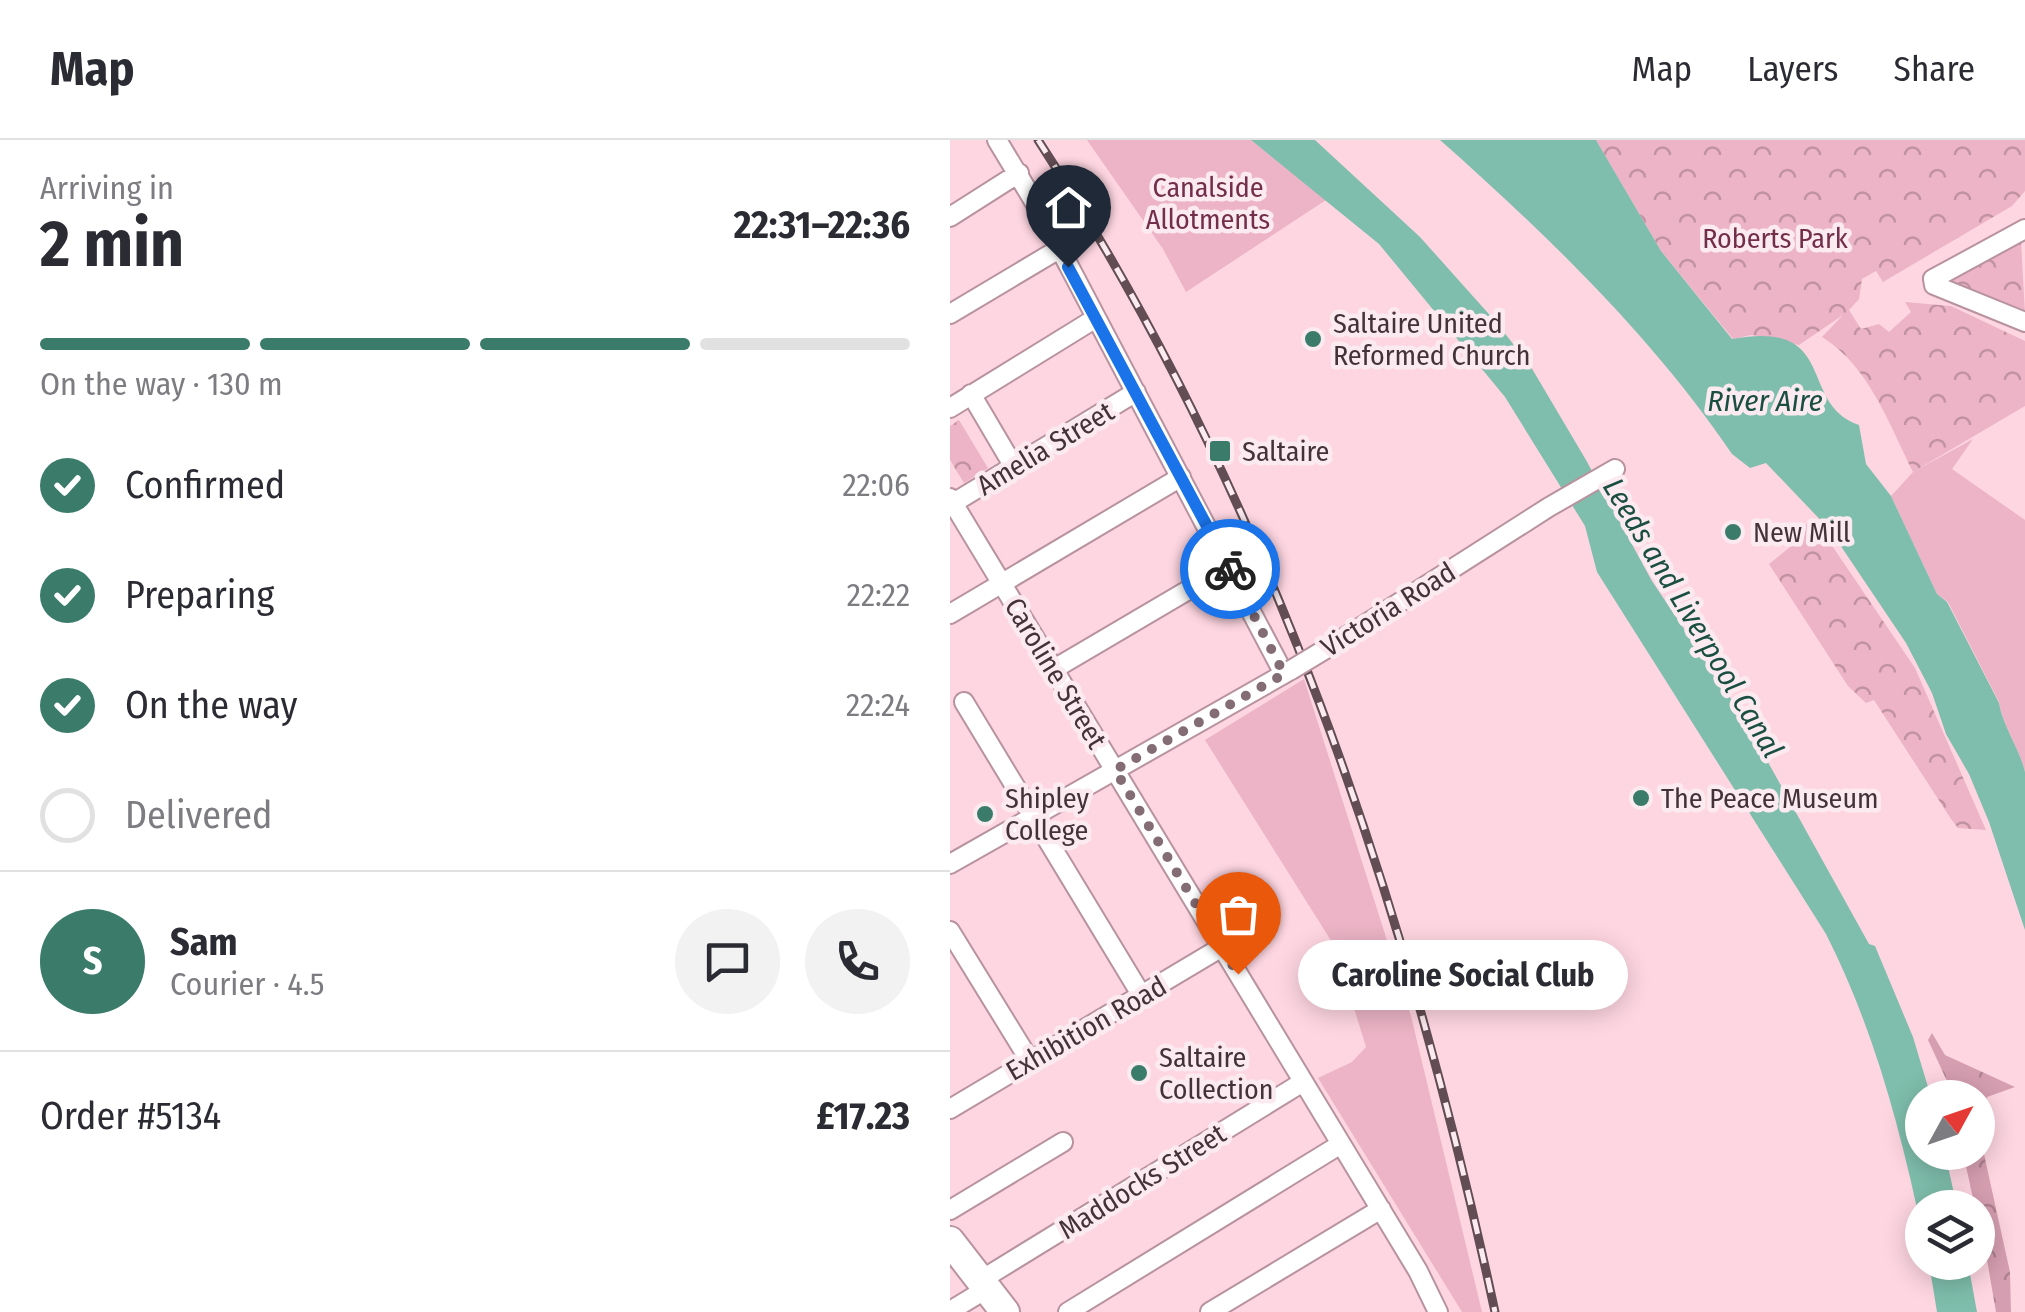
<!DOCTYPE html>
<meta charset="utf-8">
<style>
body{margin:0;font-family:"Fira Sans Condensed",sans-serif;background:#f2f2f3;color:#2b2b33;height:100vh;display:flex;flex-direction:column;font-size:38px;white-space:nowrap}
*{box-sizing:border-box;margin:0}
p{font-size:32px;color:#7c7c81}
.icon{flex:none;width:55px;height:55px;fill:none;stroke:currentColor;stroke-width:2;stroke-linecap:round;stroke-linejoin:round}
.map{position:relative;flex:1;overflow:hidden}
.drawer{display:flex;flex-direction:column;background:#fff;width:950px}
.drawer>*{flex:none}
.needle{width:65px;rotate:50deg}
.fabs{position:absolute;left:955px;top:940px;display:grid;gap:20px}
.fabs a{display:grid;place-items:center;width:90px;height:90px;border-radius:50%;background:#fff;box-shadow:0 5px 25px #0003;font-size:50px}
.pin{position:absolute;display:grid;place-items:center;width:85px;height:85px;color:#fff;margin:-102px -42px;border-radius:50% 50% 50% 0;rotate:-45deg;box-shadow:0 0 10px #0007}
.pin .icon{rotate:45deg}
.courier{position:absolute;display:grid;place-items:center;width:100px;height:100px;margin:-50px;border:8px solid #1a73e8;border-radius:50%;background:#fff;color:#222;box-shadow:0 2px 12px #0007}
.bubble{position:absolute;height:70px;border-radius:35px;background:#fff;box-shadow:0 5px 25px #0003;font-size:32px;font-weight:700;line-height:70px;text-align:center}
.head em{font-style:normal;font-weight:700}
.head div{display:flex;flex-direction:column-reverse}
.head{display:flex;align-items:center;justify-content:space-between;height:170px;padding:0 40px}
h1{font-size:65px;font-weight:700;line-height:75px}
.bar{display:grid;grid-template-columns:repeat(4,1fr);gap:15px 10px;align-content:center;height:120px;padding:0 40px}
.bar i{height:12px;border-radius:8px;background:#e1e1e2}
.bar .on{background:#3b7b6a}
.bar p{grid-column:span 4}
.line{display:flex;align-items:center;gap:25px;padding:0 40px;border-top:2px solid #e1e1e2}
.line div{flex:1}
.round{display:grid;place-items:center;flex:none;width:105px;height:105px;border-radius:52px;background:#f2f2f3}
ol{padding:0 40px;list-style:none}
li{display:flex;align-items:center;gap:30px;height:110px}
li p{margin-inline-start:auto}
li .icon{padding:10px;border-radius:50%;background:#3b7b6a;color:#fff;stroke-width:4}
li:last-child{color:#7c7c81}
li i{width:55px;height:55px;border:5px solid #e1e1e2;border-radius:50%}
header{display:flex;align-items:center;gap:60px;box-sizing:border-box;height:140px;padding:0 50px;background:#fff;border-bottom:2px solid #e1e1e2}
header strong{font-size:48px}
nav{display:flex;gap:55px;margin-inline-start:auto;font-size:35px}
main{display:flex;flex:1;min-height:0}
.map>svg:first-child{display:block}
.green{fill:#ecb4c6}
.forest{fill:url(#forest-crowns)}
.park{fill:url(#park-crowns)}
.water{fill:#7fbeac}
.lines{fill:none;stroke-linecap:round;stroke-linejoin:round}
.street-casing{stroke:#b8939f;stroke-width:22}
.primary-casing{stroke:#b8939f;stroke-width:32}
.street{stroke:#fff;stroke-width:18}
.primary{stroke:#fff;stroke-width:28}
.rail-casing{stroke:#614d53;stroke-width:9}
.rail{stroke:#fbeaef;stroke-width:5;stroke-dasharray:15;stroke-linecap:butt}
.street-bridge-casing{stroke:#b8939f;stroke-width:22;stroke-linecap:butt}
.street-bridge{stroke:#fff;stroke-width:18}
.done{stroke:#846c74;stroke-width:10;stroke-dasharray:0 18}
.route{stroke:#1a73e8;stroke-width:12}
.poi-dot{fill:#3b7b6a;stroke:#fbeaef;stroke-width:4}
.labels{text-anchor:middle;stroke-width:9;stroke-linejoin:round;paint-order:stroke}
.park-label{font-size:28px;fill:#732f4a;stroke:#fbeaef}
.poi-label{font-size:28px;fill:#433338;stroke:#fbeaef;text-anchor:start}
.street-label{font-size:28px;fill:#433338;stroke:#fbeaef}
.water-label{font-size:30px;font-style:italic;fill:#194e41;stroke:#fbeaef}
</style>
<header>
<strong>Map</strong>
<nav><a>Map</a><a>Layers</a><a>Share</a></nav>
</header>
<main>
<section class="drawer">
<div class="head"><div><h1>2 min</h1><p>Arriving in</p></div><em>22:31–22:36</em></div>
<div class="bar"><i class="on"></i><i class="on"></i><i class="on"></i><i></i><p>On the way · 130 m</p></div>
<ol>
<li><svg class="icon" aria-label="check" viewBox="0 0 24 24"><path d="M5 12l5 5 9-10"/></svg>Confirmed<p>22:06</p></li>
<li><svg class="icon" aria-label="check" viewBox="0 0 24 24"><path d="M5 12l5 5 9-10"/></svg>Preparing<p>22:22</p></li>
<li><svg class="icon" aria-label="check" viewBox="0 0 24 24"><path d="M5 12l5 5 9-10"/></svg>On the way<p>22:24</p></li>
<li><i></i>Delivered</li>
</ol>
<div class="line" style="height:180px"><b class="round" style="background:#3b7b6a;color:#fff">S</b><div><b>Sam</b><p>Courier · 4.5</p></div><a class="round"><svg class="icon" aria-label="chat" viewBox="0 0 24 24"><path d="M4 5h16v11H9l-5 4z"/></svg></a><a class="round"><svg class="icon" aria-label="phone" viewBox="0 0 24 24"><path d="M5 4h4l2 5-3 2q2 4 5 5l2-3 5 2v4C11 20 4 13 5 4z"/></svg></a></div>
<div class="line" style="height:130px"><div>Order #5134</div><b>£17.23</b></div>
</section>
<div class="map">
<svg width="1075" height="1172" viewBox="0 0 1075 1172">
<defs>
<pattern id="forest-crowns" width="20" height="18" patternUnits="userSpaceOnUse" patternTransform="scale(2.5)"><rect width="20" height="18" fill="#d69fb1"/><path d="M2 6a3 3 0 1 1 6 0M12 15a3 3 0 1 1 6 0" fill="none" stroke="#af8291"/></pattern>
<pattern id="park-crowns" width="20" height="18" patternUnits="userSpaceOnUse" patternTransform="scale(2.5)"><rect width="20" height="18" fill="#ecb4c6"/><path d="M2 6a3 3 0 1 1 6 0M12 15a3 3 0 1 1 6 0" fill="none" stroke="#c193a2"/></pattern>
</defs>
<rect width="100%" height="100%" fill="#fed6e2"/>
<path class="green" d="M137,0H301L376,60L236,152L213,109Z
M1023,299L1002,329L1075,380V632C1069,607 1053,587 1049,562L998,462L987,454L941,356L963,332Z
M354,539L461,876L532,1172H512L368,938L402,922L416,907L385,807L255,600Z"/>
<path class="forest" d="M982,893L995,915L1065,947L1037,957L1028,986V958L1001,957L997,941L978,900Z
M1028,987L1060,1132L1061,1172H1046L1028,1068L1025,1067L1013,1013L1028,1012Z"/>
<path class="park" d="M646,0H1075V51L1062,66L933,142L926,131L912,139L909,159L899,170L911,189L929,184L939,192L961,172L955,162L1001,166L1075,201V266L963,332C939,284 919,226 872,197L893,175L849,205L801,195L783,199L711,111Z
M1071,101L1075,174L1001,148L1002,137Z
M9,280L38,328L14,343L0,320V286Z
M859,383L868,385L965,528L1036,690L1008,688L1001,679L924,560L916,563L898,546L819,424L855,395L851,387Z"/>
<path class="water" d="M301,0H365L470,97L546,182L581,227L636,320L702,441L816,611L814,615L919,804L925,806L963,897L981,957L972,958V1012L995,1013L1007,1067L972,1068V1091C950,988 924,889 876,794L647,432L635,386L555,257L429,104Z
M490,0H646L711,111L782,199C890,179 847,264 909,285L916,324L941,356L987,454L997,462L1049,563C1053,587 1069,607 1075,632V790L1039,682L1019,634L996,594L982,553L956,503L880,390L816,323L800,328L782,314C702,196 597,95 490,0Z
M979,1123H1018L1027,1172H987Z"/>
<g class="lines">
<g class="street-casing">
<path id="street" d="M47,0L91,73L334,534
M0,77L69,33
M1075,89L983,139L984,145L1075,182
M0,174L109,109
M21,254L64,327
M0,268L146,178
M0,358L468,1131L488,1172
M0,365L186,252
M0,474L231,337
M389,501L599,367L665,329
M104,529L279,426
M14,562L192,856
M0,724L341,530
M0,791L80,921
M0,969L272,807
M0,1070L113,1002
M31,1140L353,942
M0,1171L38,1148
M118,1172L391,1004
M260,1172L431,1069"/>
</g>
<g class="primary-casing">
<path id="primary" d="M0,1101L55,1172"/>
</g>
<use href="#street" class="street"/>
<use href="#primary" class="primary"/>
<g class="rail-casing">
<path id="rail" d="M88,0C319,354 457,761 545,1172"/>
</g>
<use href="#rail" class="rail"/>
<g class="street-bridge-casing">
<path id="street-bridge" d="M341,530L389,501"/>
</g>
<use href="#street-bridge" class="street-bridge"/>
</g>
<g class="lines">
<path class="done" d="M280,429L334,534L165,630L288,834"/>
<path class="route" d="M118,127L280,429"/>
</g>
<g class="poi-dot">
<circle cx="363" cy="199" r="10"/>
<rect x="258" y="299" width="24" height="24" rx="5"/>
<circle cx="783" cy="392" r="10"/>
<circle cx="691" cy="658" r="10"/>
<circle cx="35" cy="674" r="10"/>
<circle cx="189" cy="933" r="10"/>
</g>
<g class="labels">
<g class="park-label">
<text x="258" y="57">Canalside<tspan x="258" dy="32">Allotments</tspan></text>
<text x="825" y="108">Roberts Park</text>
</g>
<g class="poi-label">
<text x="383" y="193">Saltaire United<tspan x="383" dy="32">Reformed Church</tspan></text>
<text x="292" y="321">Saltaire</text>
<text x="803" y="402">New Mill</text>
<text x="55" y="668">Shipley<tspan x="55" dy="32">College</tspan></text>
<text x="711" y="668">The Peace Museum</text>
<text x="209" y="927">Saltaire<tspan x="209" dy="32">Collection</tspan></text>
</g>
<g class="street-label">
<text transform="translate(95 308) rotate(-31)" y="10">Amelia Street</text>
<text transform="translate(438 469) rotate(-32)" y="10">Victoria Road</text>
<text transform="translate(106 533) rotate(59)" y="10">Caroline Street</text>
<text transform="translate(136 888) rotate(-30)" y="10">Exhibition Road</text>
<text transform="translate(192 1041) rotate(-32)" y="10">Maddocks Street</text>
</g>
<g class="water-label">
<text x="815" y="271">River Aire</text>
<text transform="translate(743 478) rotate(59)" y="10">Leeds and Liverpool Canal</text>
</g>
</g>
</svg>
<div class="fabs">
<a><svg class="needle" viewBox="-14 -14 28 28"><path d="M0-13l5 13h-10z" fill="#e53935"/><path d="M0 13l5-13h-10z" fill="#7c7c81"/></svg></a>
<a><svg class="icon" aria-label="layers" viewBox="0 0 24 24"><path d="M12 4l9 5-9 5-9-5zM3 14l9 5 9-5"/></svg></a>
</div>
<div class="pin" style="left:288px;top:834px;background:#ea580c"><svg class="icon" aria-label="bag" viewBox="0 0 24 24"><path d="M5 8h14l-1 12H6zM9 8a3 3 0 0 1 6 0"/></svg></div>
<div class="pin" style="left:118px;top:127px;background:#1f2937"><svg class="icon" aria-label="home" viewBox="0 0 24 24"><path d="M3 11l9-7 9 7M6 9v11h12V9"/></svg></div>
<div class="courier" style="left:280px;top:429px"><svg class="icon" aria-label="bike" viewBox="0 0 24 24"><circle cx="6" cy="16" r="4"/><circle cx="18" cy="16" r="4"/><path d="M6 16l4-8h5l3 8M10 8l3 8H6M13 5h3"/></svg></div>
<div class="bubble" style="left:348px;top:800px;width:330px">Caroline Social Club</div>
</div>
</main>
